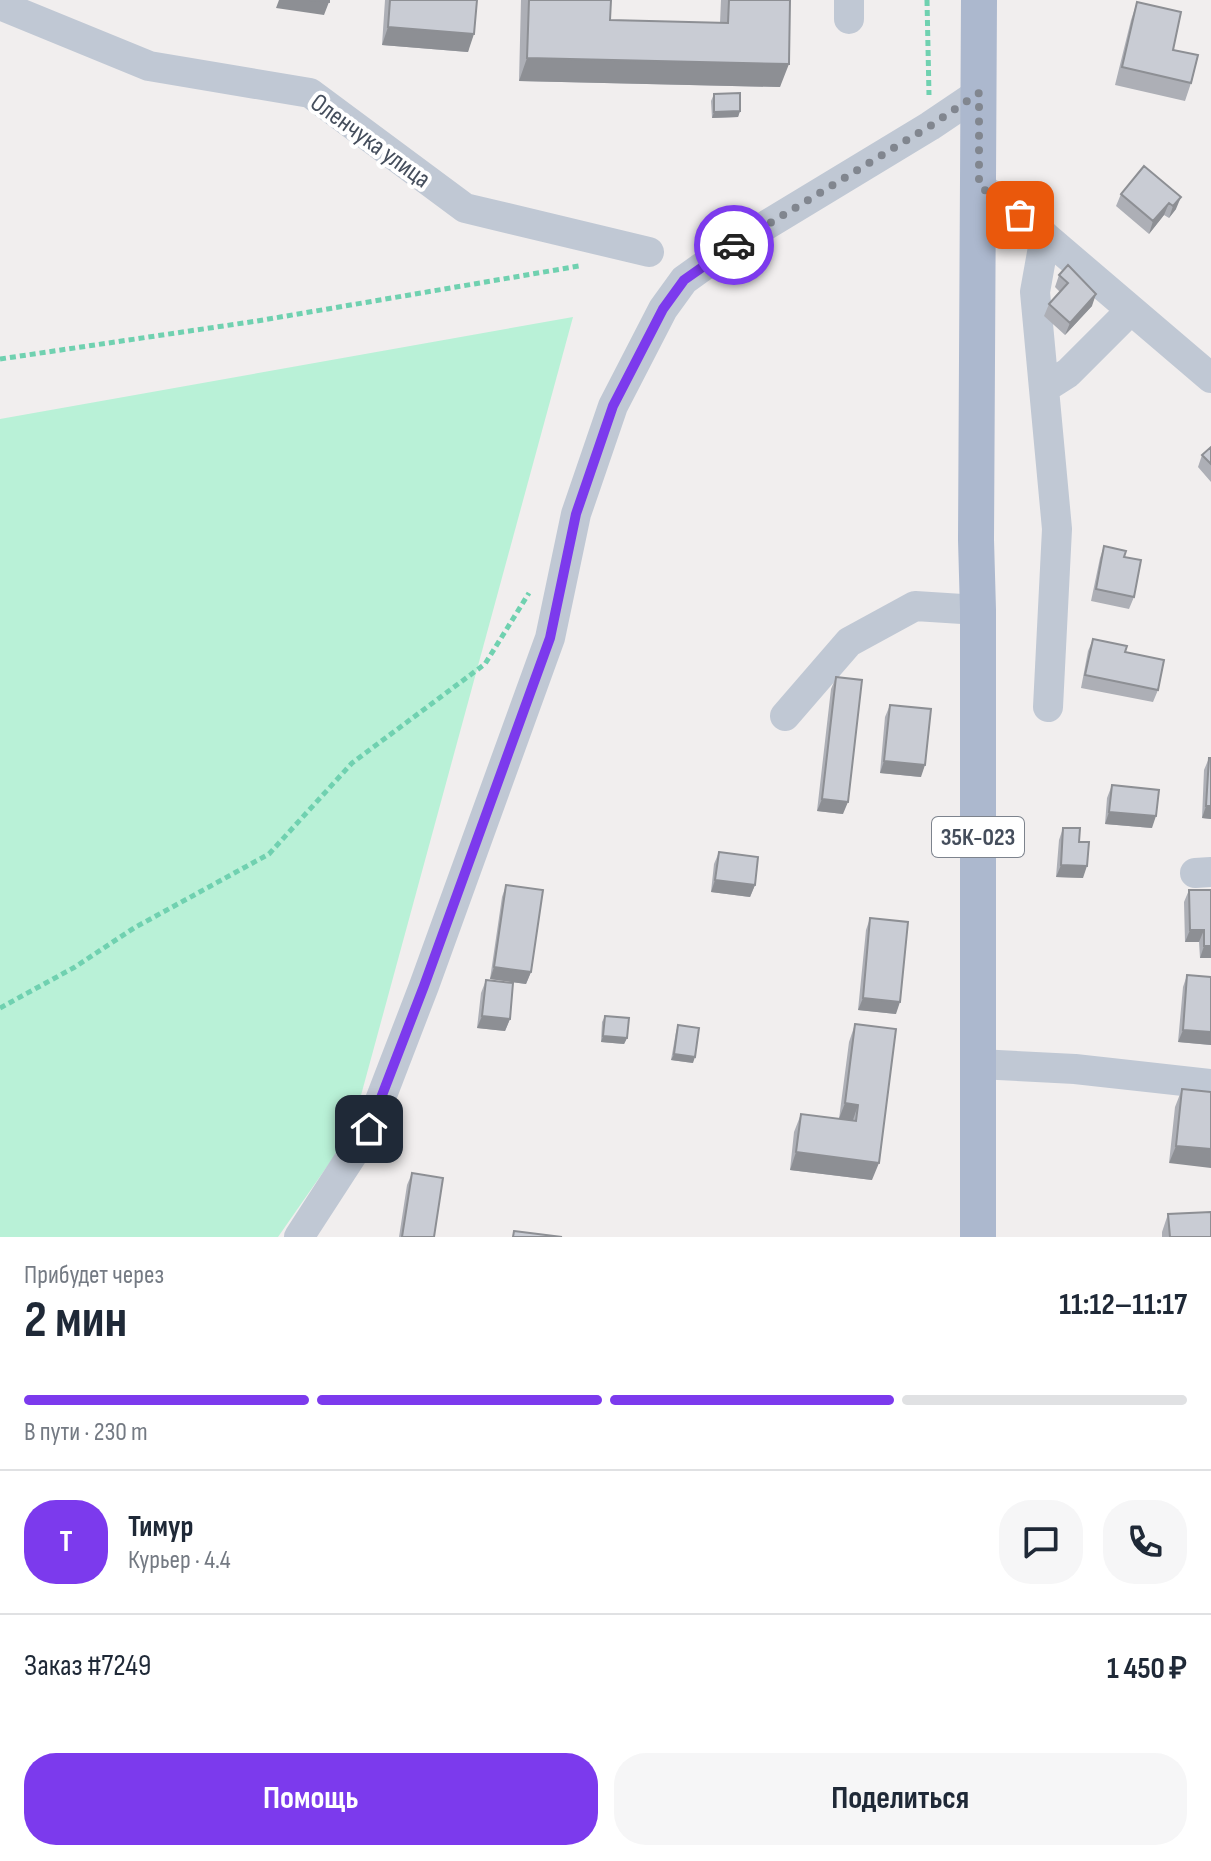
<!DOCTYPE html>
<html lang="ru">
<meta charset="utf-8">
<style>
body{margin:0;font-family:"Sofia Sans Condensed",sans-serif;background:#f6f6f7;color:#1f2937;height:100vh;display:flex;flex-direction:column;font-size:30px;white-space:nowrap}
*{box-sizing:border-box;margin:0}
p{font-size:26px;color:#747a83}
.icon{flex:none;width:44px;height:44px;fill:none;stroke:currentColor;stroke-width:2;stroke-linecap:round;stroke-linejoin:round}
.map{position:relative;height:1237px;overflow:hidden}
.drawer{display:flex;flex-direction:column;background:#fff;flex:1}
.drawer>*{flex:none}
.pin{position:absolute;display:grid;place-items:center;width:68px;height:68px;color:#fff;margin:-34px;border-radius:16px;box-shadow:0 4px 12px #0006}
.courier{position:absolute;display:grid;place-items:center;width:80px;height:80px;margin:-40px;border:6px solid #7c3aed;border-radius:50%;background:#fff;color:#222;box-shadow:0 2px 10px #0007}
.head em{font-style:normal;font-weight:700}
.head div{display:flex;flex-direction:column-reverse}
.head{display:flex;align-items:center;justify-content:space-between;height:136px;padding:0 24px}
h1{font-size:52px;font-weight:700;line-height:60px}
.bar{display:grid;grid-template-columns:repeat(4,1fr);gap:12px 8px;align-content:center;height:96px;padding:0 24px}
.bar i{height:10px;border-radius:6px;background:#e0e1e3}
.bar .on{background:#7c3aed}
.bar p{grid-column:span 4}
.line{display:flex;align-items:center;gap:20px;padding:0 24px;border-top:2px solid #e0e1e3}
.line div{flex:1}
.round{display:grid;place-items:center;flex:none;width:84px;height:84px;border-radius:32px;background:#f6f6f7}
.action{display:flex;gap:16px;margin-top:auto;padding:16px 24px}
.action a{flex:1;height:92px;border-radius:32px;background:#7c3aed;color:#fff;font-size:32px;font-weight:700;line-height:92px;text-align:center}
.action a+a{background:#f6f6f7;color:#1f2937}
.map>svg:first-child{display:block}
.green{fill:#b9f1d7}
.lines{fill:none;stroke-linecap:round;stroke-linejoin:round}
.path{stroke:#70d1b0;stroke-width:5;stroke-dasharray:6 4;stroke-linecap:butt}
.minor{stroke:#c0c8d4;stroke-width:30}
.major{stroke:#acb8ce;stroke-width:36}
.wall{fill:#adafb6}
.shaded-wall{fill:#8d8f94}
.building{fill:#c9ccd4;stroke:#8d8f94;stroke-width:2}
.done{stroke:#81868f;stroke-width:8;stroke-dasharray:0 14.4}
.route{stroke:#7c3aed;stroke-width:10}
.labels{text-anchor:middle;stroke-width:8;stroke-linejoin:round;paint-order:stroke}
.shield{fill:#fff;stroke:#7d838d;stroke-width:2}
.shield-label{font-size:24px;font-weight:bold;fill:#454e5c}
.street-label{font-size:26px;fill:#454e5c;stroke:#fff}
</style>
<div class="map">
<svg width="1211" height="1237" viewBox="0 0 1211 1237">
<rect width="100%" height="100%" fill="#f1eeee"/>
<path class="green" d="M573,317L351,1132L278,1237H0V419Z"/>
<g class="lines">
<path class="path" d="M927,0L929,95
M0,359L257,321L579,266
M0,1008L75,967L134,928L269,854L352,763L485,664L529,593"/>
<path class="minor" d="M849,0V19
M0,5L149,66L310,93L465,208L649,252
M979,186L1020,215L1211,378
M1045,236L1035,292L1057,529L1048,707
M1046,387L1068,373L1131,310
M785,716L849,642L915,606L978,610
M1195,873L1211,872
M978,1064L1075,1069L1211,1084
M299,1237L369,1129L424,986L550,638L576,514L613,406L663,309L684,280L727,249L930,126L979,93"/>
<path class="major" d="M978,1237V610L976,540L979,0"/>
</g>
<path class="wall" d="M385,0H477L468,52L382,45Z
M521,0H611L610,20L720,23L721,0H790L780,87L519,81Z
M1137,2L1173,50L1191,83L1185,101L1115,85L1131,20Z
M714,94L740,111L738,117L712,118L711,101Z
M1144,166L1176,209L1169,218L1164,215L1149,234L1116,206L1121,194Z
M1059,275L1092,306L1065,335L1044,316L1049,304L1060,292L1055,287Z
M1211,447V482L1198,467L1202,455Z
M1104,546L1124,557L1134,597L1129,609L1091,601L1100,558Z
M1093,639L1158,690L1153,702L1081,688L1088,651Z
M836,677L843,814L817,811L831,689Z
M890,705L921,777L880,773L885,717Z
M1209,758H1211V819L1202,818L1204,770Z
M1112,785L1152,828L1105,824L1107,798Z
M1063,828L1079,842L1083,878L1056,877L1059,840Z
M719,852L755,885L750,897L711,892L714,864Z
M506,885L531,972L526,984L490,979L502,897Z
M1189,890H1211V958H1200L1199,942H1185L1184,902Z
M870,918L896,1014L858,1010L866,930Z
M1187,975L1211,977V1045L1178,1042L1183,987Z
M486,980L510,1019L505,1031L477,1028L481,993Z
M605,1016L627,1038L624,1044L601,1042L602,1022Z
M855,1024L872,1180L790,1170L794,1132L801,1114L839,1119L849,1042Z
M678,1025L693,1063L671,1060L676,1032Z
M1182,1089L1211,1092L1169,1163L1175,1107Z
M412,1173L434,1237H399L407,1185Z
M1168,1214L1211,1237H1162V1232Z"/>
<path class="shaded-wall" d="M279,0H310L329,2L324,15L276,8Z
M388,27L474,34L468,52L382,45Z
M527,58L789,64L780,87L519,81Z
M740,111L738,117L712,118L714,112Z
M1181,197L1176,209L1169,218L1173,206Z
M1169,203L1164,215L1149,234L1153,221Z
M1096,294L1092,306L1065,335L1070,323Z
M884,761L925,765L921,777L880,773Z
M822,799L848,802L843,814L817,811Z
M1206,806H1211V819L1202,818Z
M1109,812L1156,816L1152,828L1105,824Z
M1061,865L1087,866L1083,878L1056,877Z
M715,880L755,885L750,897L711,892Z
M1190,930H1204L1199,942H1185Z
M1204,946H1211V958H1200Z
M494,967L531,972L526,984L490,979Z
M863,998L900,1002L896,1014L858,1010Z
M482,1016L510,1019L505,1031L477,1028Z
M1183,1030L1211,1032V1045L1178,1042Z
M603,1036L627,1038L624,1044L601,1042Z
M674,1054L695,1057L693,1063L671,1060Z
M845,1103L858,1105L852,1123L838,1121Z
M1176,1146L1211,1149V1168L1169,1163Z
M796,1152L879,1163L872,1180L790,1170Z"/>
<path class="building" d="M310,0H329V2Z
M390,0H477L474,34L388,27Z
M529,0H611L610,20L728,23L729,0H790L789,64L527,58Z
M1137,2L1181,12L1173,50L1198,55L1191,83L1122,67Z
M740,93V111L714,112V94Z
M1144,166L1181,197L1173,206L1169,203L1153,221L1121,194Z
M1068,265L1096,294L1070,323L1049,304L1068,283L1059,275Z
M1211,447V464L1202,455Z
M1104,546L1126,551L1124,557L1141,560L1134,597L1096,589Z
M1093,639L1127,646L1125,652L1164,660L1158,690L1085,675Z
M836,677L862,680L848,802L822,799Z
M890,705L931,709L925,765L884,761Z
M1209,758H1211V806H1206Z
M1112,785L1159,790L1156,816L1109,812Z
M1063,828H1080L1079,842H1089L1087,866L1061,865Z
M719,852L758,857L755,885L715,880Z
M506,885L543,890L531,972L494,967Z
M1189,890H1211V946H1204V930H1190Z
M870,918L908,922L900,1002L863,998Z
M1187,975L1211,977V1032L1183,1030Z
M486,980L513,983L510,1019L482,1016Z
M605,1016L629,1018L627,1038L603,1036Z
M855,1024L896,1029L879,1163L796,1152L801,1114L856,1121L858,1105L845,1103Z
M678,1025L699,1028L695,1057L674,1054Z
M1182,1089L1211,1092V1149L1176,1146Z
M412,1173L443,1178L434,1237H402Z
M1211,1212V1237H1170L1168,1214Z
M514,1231L562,1237H513Z"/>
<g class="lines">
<path class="done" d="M734,245L930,126L979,93V186L1020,215"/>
<path class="route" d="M369,1129L424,986L550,638L576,514L613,406L663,309L684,280L734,245"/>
</g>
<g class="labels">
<rect class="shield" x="932" y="817" width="92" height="40" rx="6"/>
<g class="shield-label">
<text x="978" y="845">35К-023</text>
</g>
<g class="street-label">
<text transform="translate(371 140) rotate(36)" y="9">Оленчука улица</text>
</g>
</g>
</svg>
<div class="pin" style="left:1020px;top:215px;background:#ea580c"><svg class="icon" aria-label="bag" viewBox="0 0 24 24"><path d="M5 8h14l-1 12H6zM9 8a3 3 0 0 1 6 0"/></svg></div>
<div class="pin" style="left:369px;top:1129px;background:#1f2937"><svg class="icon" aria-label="home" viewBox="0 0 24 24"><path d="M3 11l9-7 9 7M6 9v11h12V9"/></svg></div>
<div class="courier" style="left:734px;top:245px"><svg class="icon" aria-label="car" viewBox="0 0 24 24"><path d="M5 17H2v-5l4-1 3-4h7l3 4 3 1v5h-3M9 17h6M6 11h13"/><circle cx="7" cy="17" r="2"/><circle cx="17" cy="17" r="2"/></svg></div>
</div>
<section class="drawer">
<div class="head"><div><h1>2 мин</h1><p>Прибудет через</p></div><em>11:12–11:17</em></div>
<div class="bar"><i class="on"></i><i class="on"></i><i class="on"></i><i></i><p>В пути · 230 m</p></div>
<div class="line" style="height:144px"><b class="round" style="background:#7c3aed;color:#fff">Т</b><div><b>Тимур</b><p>Курьер · 4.4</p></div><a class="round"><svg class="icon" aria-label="chat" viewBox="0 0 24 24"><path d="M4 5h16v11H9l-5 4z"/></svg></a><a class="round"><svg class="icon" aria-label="phone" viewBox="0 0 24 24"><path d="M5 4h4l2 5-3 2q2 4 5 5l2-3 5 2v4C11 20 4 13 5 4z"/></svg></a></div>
<div class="line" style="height:104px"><div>Заказ #7249</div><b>1 450 ₽</b></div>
<div class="action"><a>Помощь</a><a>Поделиться</a></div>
</section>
